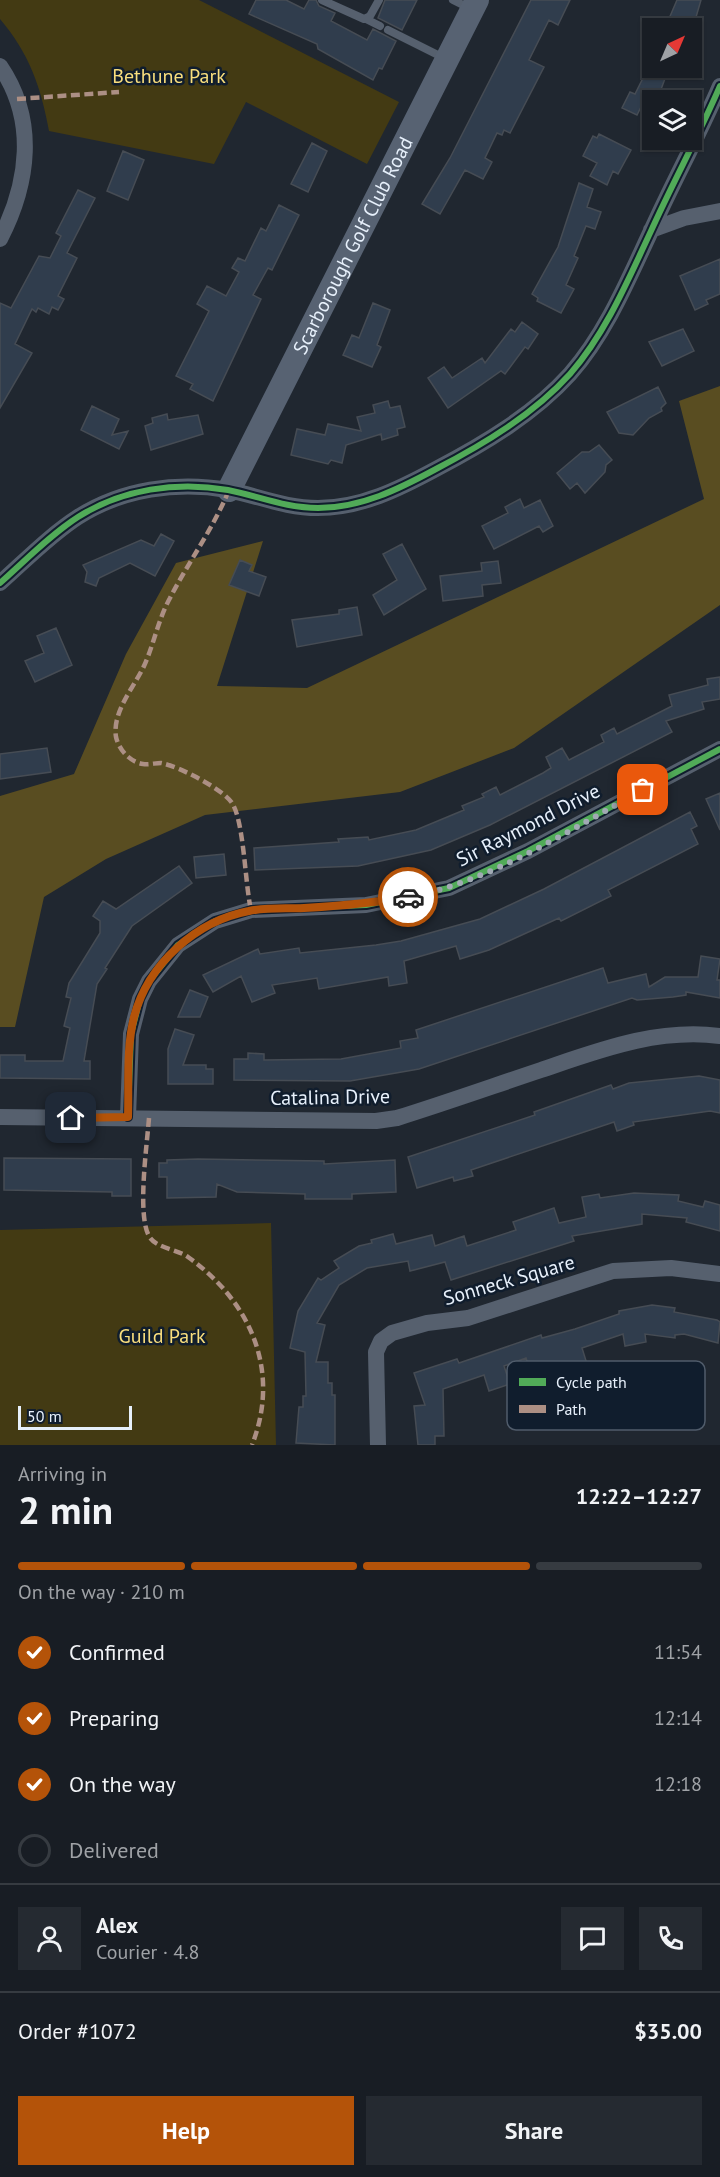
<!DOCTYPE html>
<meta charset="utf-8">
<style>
body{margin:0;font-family:"PT Sans",sans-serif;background:#252a31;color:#f1f3f6;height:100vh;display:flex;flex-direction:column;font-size:22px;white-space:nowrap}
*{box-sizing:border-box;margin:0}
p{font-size:20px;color:#9fa2a6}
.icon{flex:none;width:33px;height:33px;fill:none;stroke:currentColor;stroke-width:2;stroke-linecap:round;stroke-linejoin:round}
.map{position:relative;height:1445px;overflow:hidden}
.drawer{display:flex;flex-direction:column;background:#181d24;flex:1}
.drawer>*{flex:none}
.needle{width:39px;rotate:44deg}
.controls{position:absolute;left:642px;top:18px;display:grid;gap:12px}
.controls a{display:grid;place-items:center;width:60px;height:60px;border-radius:0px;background:#181d24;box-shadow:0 2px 4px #0004,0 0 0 2px #363b41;font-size:30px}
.scale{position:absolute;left:18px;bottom:15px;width:114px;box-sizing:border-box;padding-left:6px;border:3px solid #e7f0fb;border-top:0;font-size:16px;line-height:21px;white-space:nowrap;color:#e7f0fb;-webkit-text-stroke:4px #101d2d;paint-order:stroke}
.pin{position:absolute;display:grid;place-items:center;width:51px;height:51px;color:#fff;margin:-26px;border-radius:12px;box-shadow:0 3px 9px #0006}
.courier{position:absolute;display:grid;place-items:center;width:60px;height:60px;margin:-30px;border:4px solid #b45309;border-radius:50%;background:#fff;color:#222;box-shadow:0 2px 8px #0007}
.summary em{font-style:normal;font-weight:600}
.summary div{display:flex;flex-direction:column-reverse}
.summary{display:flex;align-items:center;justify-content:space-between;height:102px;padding:0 18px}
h1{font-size:39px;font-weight:600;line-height:45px}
.bar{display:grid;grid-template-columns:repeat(4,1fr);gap:9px 6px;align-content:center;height:72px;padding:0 18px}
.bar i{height:8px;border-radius:4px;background:#363b41}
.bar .selected{background:#b45309}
.bar p{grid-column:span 4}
.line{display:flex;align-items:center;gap:15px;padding:0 18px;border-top:2px solid #363b41}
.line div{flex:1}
.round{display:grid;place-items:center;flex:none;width:63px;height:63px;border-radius:0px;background:#252a31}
ol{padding:0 18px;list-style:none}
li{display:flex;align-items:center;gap:18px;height:66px}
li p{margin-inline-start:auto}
li .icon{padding:6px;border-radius:50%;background:#b45309;color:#fff;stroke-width:4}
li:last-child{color:#9fa2a6}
li i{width:33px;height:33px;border:3px solid #363b41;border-radius:50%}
.primary-button{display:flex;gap:12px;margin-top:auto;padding:12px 18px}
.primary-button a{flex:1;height:69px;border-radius:0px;background:#b45309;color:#fff;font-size:24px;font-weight:600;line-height:69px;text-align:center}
.primary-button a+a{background:#252a31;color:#f1f3f6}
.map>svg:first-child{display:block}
.green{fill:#433a13}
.forest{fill:#594d21}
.building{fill:#303d4d;stroke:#464c54;stroke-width:1.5}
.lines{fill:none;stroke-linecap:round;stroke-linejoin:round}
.lane{stroke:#56606e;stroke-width:8}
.street{stroke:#56606e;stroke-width:16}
.secondary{stroke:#576272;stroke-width:24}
.quiet{stroke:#ac8f84;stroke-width:4.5;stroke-dasharray:9 4.5;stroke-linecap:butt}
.cycleway-casing{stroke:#101d2d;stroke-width:10}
.cycleway{stroke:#51ab58;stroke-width:6}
.done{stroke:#a1aab4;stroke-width:6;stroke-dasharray:0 10.8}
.route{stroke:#b45309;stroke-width:8}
.labels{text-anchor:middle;stroke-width:5;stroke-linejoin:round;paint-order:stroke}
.park-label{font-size:20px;fill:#f9de7d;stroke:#101d2d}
.street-label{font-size:20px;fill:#e7f0fb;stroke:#101d2d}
.key{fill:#101d2d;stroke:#505c6b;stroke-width:1.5}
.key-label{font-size:16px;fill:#e7f0fb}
</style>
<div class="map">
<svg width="720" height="1445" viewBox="0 0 720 1445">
<rect width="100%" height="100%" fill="#202730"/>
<path class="green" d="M0,0H199L399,102L367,164L246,102L214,164L49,131C41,87 29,53 0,19Z
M271,1223L276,1445H0V1230Z"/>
<path class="forest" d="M720,386V605L514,748L400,792L205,815L106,859L44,897L15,1027H0V796L74,774L126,654L176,563L263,541L217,686L307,688L704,499L679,401Z"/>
<path class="building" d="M256,0H286L304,9L309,0H316L319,6L335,13L331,21L367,40L373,29L396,41L382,69L379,68L373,80L318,49L317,44L249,14Z
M385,0H417L402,30L378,18Z
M531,0H570L558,25L549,20L529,60L544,67L510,133L504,130L502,135L497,133L485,158L492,162L483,179L465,170L440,214L422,204L450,158Z
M677,0H701L694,24L689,22L686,28H665Z
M648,68L666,76L657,100H652V105L644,101L637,115L622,108L630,92L635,94Z
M599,134L631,150L618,174L613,171L607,185L590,176L597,163L583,156L593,136L597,138Z
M312,143L327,151L308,192L291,184Z
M123,151L144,160L128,200L107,191Z
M579,183L593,189L587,207L601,212L595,229L586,226L574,256L578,258L566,285L574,289L561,313L537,301L538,298L532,294L558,247Z
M78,190L95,198L67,253L77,258L58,296L64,299L58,310L52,307L49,314L38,308L36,312L32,309L15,344L32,353L0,408V303L11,308L39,256L50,258L61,236L56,233Z
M279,205L299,215L272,270L268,268L253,295L261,299L213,401L190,389L193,384L176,376L209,311L197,304L207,286L226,296L239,272L232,268L238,258L245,261L261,228L266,231Z
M720,259V294L706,300L708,304L695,310L680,276Z
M373,303L390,310L377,345L381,347L372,367L343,355L352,335L359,338Z
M522,322L538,334L528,349L525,347L505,374L501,371L448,408L428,378L444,367L452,378L482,358L485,363L511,329L515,332Z
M683,329L694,351L662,366L649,342Z
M658,387L666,403L661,408L662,411L649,418L633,435L619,433L607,412Z
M388,401L390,408L400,406L405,427L397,429L398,435L382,440L381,434L346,445L342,463L331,460L328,464L291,455L297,429L325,435L328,424L361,431L357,417L375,413L373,405Z
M92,406L119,419L112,435L128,431L119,449L81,430Z
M167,414L168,420L198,415L203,434L151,450L145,426L153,423L152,418Z
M599,445L612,460L606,465L605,472L585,493L577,483L570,489L557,473L582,452H589Z
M520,499L524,508L540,500L553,526L543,532L539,526L494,549L482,526L508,513L505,507Z
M161,534L174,541L155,576L130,563L99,578L96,586L85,582L87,572L83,565L141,540L154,546Z
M402,544L426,589L384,615L373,595L397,580L383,554Z
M240,560L252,565L249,571L266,577L259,596L229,585Z
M498,561L501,583L482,585L483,596L443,601L440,576L482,571L481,563Z
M357,607L362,635L297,647L292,620L339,614V610Z
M56,628L72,665L35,682L25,661L44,653L37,636Z
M720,677V699L702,702L704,709L666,721L672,732L490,825L431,850L358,866L255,870L254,848L339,842L338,839L368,837L369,840L416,830L464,810L462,806L484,797L482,794L496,787L500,795L543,773L551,768L546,757L562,748L569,760L604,742L601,735L614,728L617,734L672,706L669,695L708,685L707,679Z
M47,748L51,772L0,779V754Z
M720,793V830L706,799Z
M690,812L697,826L691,829L698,844L608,890L611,896L561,921L559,918L489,950L460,959L456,946L404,961L407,983L389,986L388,977L319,989L317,978L272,985L275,993L252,1002L241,976L213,992L203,975L258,949L260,954L299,948L300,953L376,945L401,941L480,919L544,889Z
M224,854L226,875L196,878L194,857Z
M179,866L192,883L132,926L105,968L107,969L97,984L84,1061H90V1079L0,1078V1055H25V1061H63L70,1028L64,1026L71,998L66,997L69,983L100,933V921L93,916L103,901L116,909Z
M701,956L720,959L717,980H720V998L686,992V995L673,997L637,1000L632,998L419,1069L350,1081L234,1080V1059H248V1053L264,1054V1060L341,1059L401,1048L400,1041L418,1038L416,1030L603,968L608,983L646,974L649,987L665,977H698Z
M190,990L208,997L200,1017H178Z
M175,1029L194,1035L183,1065H206V1069H213V1084H168V1049Z
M699,1076L720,1080V1113L710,1111L633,1122L634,1125L617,1131L614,1122L471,1170L473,1176L454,1181L453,1177L417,1188L408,1157L535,1115L534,1112L611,1085L613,1089L629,1083Z
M4,1158L131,1159V1196H112V1192L4,1190Z
M198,1159L324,1161V1164L395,1160L396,1192L352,1194V1199H305V1194L237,1192L217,1184L216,1197L167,1198V1177H159V1163H167V1160Z
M634,1193L679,1195L678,1201L703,1207L705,1201L720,1205V1231L686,1222L687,1218L642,1214V1224L572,1236L574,1241L451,1280L445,1262L410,1271L408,1261L367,1268L339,1285L317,1323L325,1325L316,1362H328V1383H332V1395H335V1445L296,1443L299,1407H303V1396H306L305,1352L290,1348L298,1311L318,1278L321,1280L339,1268L334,1261L359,1246L372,1243L371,1240L393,1234L396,1244L432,1235L435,1246L464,1236L467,1246L516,1230L513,1222L554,1208L559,1223L586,1217L582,1197L599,1194L600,1198Z
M652,1305L675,1308L674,1312L717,1320L720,1322L718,1343L684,1334L675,1335V1338L645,1334L646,1342L625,1346L623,1334L582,1348L587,1364L569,1370L567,1363L532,1376L526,1358L504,1366L510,1384L489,1391L484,1375L443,1389L444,1436H435V1445H418L414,1406L425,1405L414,1373L457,1359L459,1363L541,1335L542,1338L575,1329L619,1314V1311Z"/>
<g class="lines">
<path class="lane" d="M322,0L364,19L370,16L379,0
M453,0L471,9
M366,19L380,26
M388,30L446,59"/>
<path class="street" d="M0,66C37,120 29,183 0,239
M651,230L684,218L720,211
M0,583C25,561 50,535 78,517C122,489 177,481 228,490C259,496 285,508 318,508C361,508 399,489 436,469C484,444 534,414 570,374C606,333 628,280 651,231C673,182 699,135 720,86
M0,1117L376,1121L397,1118C445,1103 493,1086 541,1070C600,1050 657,1028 720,1036
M128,1117L131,1034L140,999L149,981L178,945L215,921L251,910L366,905L449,888L528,851L720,749
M378,1445L376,1352L381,1341L392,1333L427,1323L468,1318L613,1271L671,1268L720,1274"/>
<path class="secondary" id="s1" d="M229,490L477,0"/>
<path class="quiet" d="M17,99L119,92
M229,490C213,529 189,561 170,598C158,620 154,644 144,666C134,687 112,712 116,737C119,750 130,762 143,764C149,765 155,763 161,763C178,766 223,789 232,803C244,821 245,884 251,910
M149,1118C147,1145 137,1215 149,1236C155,1248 177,1249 188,1257C251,1302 281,1371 252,1445"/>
<g class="cycleway-casing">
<path id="cycleway" d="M0,583C25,561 50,535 78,517C122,489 177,481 228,490C259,496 285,508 318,508C361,508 399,489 436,469C484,444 534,414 570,374C606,333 628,280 651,231C673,182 699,135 720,86
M128,1117L131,1034L140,999L149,981L178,945L215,921L251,910L366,905L449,888L528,851L720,749"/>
</g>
<use href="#cycleway" class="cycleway"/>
</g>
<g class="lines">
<path class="done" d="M408,897C489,883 571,829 643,790"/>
<path class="route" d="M71,1118L128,1117C129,1084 126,1049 134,1017C148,964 196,921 249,911C267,907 286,909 304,908C339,906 373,903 408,897"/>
</g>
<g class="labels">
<g class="park-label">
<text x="169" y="83">Bethune Park</text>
<text x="162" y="1343">Guild Park</text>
</g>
<g class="street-label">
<text dy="7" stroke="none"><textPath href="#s1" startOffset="274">Scarborough Golf Club Road</textPath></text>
<text transform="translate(528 825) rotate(-27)" y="7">Sir Raymond Drive</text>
<text transform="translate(330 1097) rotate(-1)" y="7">Catalina Drive</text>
<text transform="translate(509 1280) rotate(-16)" y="7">Sonneck Square</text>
</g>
</g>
<rect x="507" y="1361" width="198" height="69" rx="9" class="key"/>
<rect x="519" y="1378" width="27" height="8" fill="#51ab58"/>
<rect x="519" y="1405" width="27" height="8" fill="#ac8f84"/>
<g class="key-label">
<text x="556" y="1388">Cycle path</text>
<text x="556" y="1415">Path</text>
</g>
</svg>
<div class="controls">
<a><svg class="needle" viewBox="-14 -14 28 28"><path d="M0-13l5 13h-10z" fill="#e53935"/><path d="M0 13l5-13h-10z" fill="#9fa2a6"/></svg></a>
<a><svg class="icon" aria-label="layers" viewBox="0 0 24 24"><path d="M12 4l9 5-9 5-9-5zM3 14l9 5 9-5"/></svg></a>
</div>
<div class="scale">50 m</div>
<div class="pin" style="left:643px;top:790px;background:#ea580c"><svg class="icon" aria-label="bag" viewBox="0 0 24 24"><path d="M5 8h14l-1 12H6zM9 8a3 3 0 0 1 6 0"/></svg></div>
<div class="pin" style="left:71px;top:1118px;background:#1f2937"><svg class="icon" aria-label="home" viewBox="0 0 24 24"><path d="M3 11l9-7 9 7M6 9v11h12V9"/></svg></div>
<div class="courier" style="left:408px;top:897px"><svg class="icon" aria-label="car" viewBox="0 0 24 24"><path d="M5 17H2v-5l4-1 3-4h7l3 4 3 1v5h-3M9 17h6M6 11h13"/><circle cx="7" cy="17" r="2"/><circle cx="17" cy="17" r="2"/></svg></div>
</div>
<section class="drawer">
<div class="summary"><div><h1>2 min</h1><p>Arriving in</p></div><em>12:22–12:27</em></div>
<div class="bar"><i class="selected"></i><i class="selected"></i><i class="selected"></i><i></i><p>On the way · 210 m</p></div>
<ol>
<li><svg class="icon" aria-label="check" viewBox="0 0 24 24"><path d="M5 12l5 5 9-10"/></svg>Confirmed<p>11:54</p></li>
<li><svg class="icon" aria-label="check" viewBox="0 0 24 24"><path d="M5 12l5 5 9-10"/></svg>Preparing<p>12:14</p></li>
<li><svg class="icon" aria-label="check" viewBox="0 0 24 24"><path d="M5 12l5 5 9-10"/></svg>On the way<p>12:18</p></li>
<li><i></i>Delivered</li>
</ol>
<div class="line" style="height:108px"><a class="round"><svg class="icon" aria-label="person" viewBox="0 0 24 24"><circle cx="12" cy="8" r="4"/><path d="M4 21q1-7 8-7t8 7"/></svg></a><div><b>Alex</b><p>Courier · 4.8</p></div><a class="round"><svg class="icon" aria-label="chat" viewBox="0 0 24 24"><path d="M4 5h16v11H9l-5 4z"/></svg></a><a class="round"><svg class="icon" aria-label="phone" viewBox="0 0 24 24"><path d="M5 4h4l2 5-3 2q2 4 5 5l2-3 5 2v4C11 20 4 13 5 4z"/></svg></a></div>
<div class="line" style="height:78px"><div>Order #1072</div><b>$35.00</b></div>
<div class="primary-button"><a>Help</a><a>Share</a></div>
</section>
